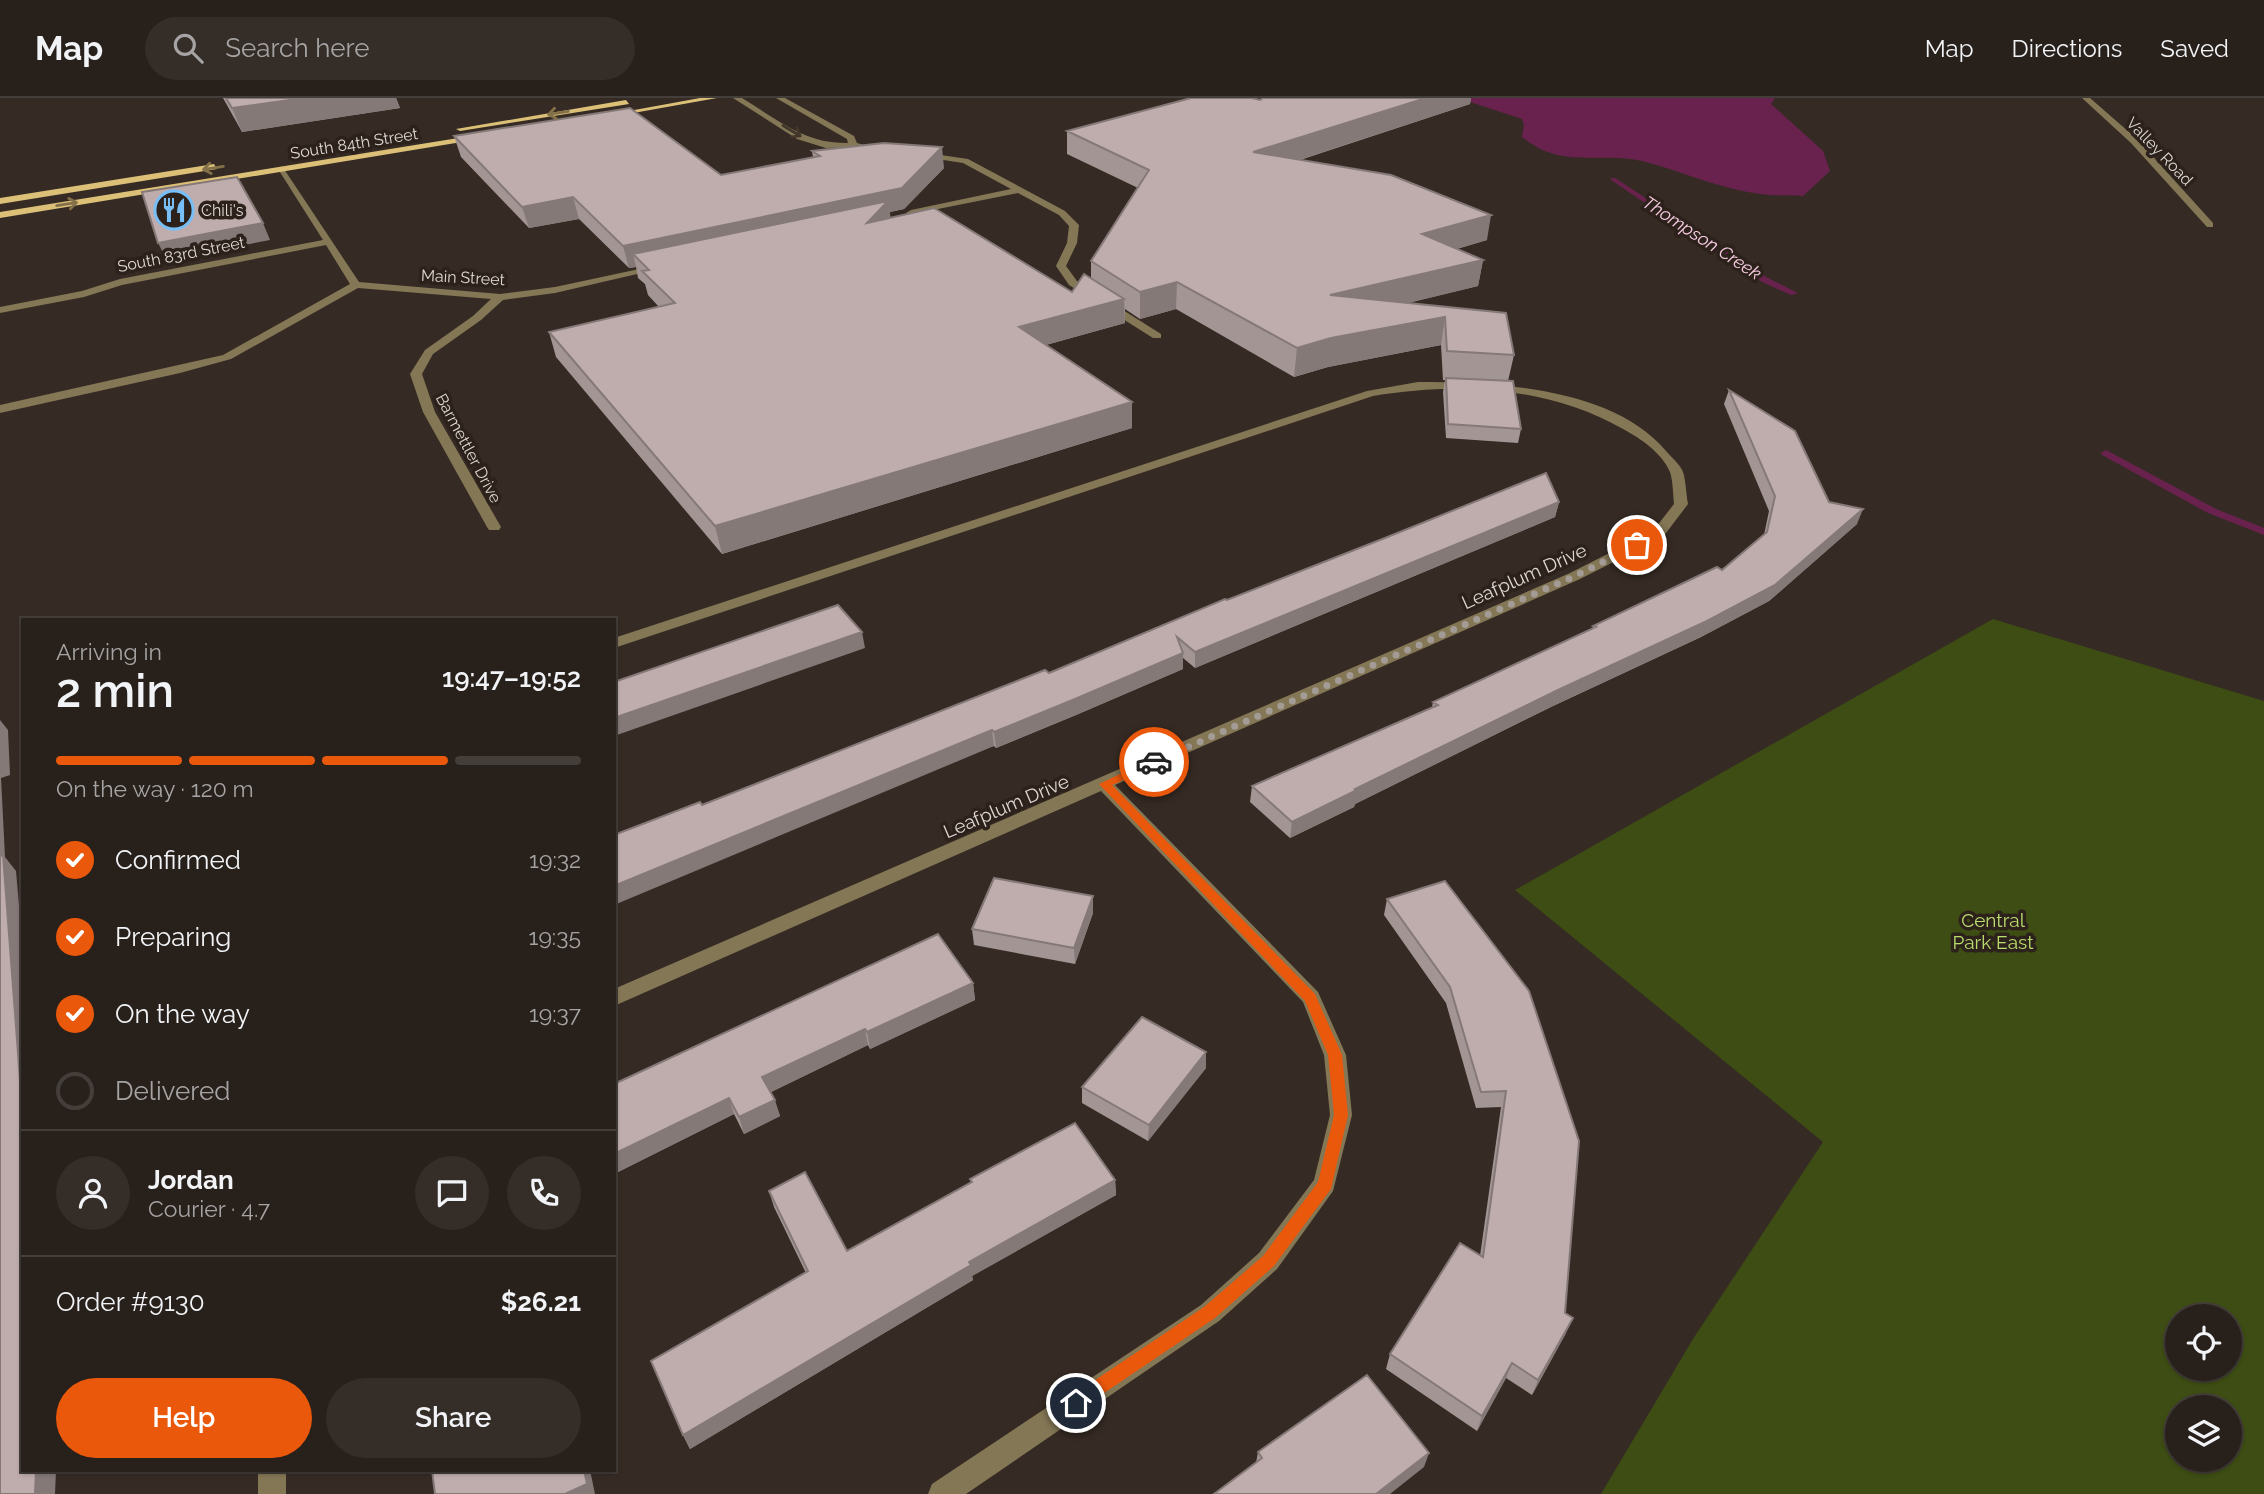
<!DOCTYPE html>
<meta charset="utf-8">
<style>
body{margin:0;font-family:Raleway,sans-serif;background:#342d28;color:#f1f3f6;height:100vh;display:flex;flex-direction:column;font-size:26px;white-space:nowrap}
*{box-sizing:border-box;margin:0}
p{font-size:23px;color:#a5a3a3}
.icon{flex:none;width:38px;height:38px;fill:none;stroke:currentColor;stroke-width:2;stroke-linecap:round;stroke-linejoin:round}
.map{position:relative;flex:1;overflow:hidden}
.drawer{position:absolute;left:21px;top:520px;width:595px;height:854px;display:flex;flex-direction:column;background:#28201b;border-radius:0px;box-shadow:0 2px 5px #0004,0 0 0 2px #443e3a}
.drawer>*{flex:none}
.buttons{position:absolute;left:2165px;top:1206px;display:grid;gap:14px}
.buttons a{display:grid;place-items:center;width:77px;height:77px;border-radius:50%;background:#28201b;box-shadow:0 2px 5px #0004,0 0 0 2px #443e3a;font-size:35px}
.pin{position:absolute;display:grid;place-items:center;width:60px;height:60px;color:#fff;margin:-30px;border:4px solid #fff;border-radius:50%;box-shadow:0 2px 7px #0007}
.courier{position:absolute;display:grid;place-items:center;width:70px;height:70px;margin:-35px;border:5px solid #ea580c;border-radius:50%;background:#fff;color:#222;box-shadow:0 2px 9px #0007}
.headline em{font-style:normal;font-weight:600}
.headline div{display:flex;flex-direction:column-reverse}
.headline{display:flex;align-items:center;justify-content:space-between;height:119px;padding:0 35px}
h1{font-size:46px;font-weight:600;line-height:52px}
.bar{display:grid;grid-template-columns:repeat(4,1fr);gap:10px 7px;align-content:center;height:84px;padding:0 35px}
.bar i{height:9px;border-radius:5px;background:#443e3a}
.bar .active{background:#ea580c}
.bar p{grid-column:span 4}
.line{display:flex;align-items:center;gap:18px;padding:0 35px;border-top:2px solid #443e3a}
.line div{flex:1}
.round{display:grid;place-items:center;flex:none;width:74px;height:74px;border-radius:37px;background:#342d28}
ol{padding:0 35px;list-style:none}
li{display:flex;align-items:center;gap:21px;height:77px}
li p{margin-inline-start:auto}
li .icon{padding:7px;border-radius:50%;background:#ea580c;color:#fff;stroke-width:4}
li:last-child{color:#a5a3a3}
li i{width:38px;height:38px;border:4px solid #443e3a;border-radius:50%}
.cta{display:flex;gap:14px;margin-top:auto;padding:14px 35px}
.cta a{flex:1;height:80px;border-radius:42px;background:#ea580c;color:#fff;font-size:28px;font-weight:600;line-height:80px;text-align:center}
.cta a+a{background:#342d28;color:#f1f3f6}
header{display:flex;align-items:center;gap:42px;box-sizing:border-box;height:98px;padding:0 35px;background:#28201b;border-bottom:2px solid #443e3a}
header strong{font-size:33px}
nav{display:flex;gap:38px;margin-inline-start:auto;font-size:24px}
.search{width:490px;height:63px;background:#342d28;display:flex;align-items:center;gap:18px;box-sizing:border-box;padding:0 24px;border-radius:38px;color:#a5a3a3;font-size:26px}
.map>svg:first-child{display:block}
.green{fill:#3d4d13;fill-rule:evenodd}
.water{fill:#69224e}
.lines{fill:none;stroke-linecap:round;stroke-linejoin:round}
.stream{fill:#69224e;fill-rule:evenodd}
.minor{fill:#847755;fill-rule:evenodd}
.major{fill:#dcc078;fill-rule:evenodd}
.wall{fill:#a39594}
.shaded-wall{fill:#857978}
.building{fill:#beadac;stroke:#857978;stroke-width:2}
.oneway{stroke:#84714a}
.oneway2{stroke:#42372a}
.route{fill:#ea580c}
.done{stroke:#a39b96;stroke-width:7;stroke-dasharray:0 12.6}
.labels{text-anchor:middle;stroke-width:7;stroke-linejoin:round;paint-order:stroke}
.far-street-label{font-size:16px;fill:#ded7d3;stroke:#2c221b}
.far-poi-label{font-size:16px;fill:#ded7d3;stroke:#2c221b;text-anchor:start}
.far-water-label{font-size:18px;font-style:italic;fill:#f7cbe2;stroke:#2c221b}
.street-label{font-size:19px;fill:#ded7d3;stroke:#2c221b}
.park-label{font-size:19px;fill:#badc6d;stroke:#2c221b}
</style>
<header>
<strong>Map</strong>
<div class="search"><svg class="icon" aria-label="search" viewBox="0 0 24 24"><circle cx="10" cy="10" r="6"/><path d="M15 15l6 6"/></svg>Search here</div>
<nav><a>Map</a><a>Directions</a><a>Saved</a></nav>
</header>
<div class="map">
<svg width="2264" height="1396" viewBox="0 0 2264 1396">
<rect width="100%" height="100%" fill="#362b24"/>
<path class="green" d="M1993,521L2264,603V1396H1601L1693,1241L1823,1044L1515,792ZM2177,1218H2230V1270H2177ZM2177,1309H2230V1362H2177Z"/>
<path class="water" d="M1458,0H1775L1771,6L1823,53L1830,73L1803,98C1789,97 1774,98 1760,96C1720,91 1684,74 1646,64C1600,52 1563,73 1522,39L1524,27L1522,21Z"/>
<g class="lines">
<path class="stream" d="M1611,80H1615L1768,180L1798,195L1791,197L1762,184L1611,82Z
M2106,352L2216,411L2264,430V437L2208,415L2102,357L2101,355Z"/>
<path class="minor" d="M733,0H742C778,22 805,46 848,45L847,41L776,0H785L854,38L857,45L882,52L878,54L853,49L826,50L797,41Z
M2082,0H2090L2137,41L2213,125V129H2207L2131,45Z
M920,54L968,61L1065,113L1079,127L1077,145L1066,168L1077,183L1161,236V240H1153L1069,187L1056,168L1067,145L1069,128L1059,117L1018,95L908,117L906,115L911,112L1011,91L963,65L917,58Z
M282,68L359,184L500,196L555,189L658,167L663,170L555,195L503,202L481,222L433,256L422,276L435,314L501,429L499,432H489L487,429L423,314L410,276L425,252L473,218L491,201L358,190L231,261L180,275L0,315V307L223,257L350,186L326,147L122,187L84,199L0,215V209L82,193L120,181L323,142L278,71Z
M1418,284C1495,284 1613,289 1666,353C1671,359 1680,366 1683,374C1686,383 1686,396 1688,406L1663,439L1580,481L1115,687L1318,894L1346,957L1352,1017L1333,1093L1277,1171L1219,1223L966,1396H928L932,1386L1201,1207L1259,1155L1314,1082L1330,1017L1324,957L1303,904L1101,693L614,908V891L1570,475L1653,433L1674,406C1673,396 1673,383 1670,374C1662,355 1640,340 1623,331C1548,288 1457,284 1373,298L614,550V540L1367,293Z
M258,1372H286V1396H258Z"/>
<path class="major" d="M700,0H717L611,19L607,17Z
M626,2L629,6L460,33L456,31Z
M477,37L480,41L0,120V114Z
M214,66L217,71L0,106V100Z"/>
</g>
<path class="wall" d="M223,0H396L400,10L242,34Z
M1263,0H1471L1470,6L1300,62L1487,142L1457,151L1483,162L1478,188L1407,205L1506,215L1514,257L1508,283L1521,331L1518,345L1446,340L1443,294L1445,282H1443L1441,247L1328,269L1294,279L1176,211L1140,221L1125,211V225L1046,247L1132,330L722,456L556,259L549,234L659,209L648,197L645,186L638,180L636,169L629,170L579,121L529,130L461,59L454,38L721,77L813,59L812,53L944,70L904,111L890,114V120L1072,194L1091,180V163L1138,90L1067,56V33L1260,2Z
M1729,292L1829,404L1857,426L1769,503L1701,539L1553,608L1355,706L1354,709L1290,740L1250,704L1252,688L1432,609L1433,604L1592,531L1593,528L1722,472L1764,437L1769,413L1724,306Z
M1559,404L1555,419L1195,570L1183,560V571L1076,617L996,650L994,648L702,707L1049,575L1227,502Z
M1387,801L1529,893L1565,1215L1566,1235L1532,1297L1506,1280L1477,1333L1386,1271L1390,1256L1480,1158L1501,1009L1476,1010L1446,905L1384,817Z
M1093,815L1075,866L974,847L972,831Z
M973,885L975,902L870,951L868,947L771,994L780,1018L744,1036L734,1016L614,1076V986Z
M1206,970L1148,1043L1082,1005V989Z
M970,1081L1115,1082L1116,1097L972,1178L973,1182L690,1351L683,1337L806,1175L774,1109L769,1093L847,1153L971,1085Z
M1258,1354L1424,1369L1256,1365Z"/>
<path class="shaded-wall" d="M304,0H396L400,10L242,34L232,10Z
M1426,0H1471L1470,6L1252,77L1253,54Z
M942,49L944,70L904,111L890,114L891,125L633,156L636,169L629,170L623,148Z
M573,99L579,121L529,130L522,109Z
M1491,117L1487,142L1418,162L1422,136Z
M263,125L270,142L167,162L158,145Z
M1483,162L1478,188L1327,225L1330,197Z
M1177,184L1176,211L1140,221V194Z
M1124,201L1125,225L1020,254L1019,229Z
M1445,219L1441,247L1328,269L1294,279L1297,250L1331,240Z
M1132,304V330L722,456L715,428Z
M1559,404L1555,419L1195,570V554Z
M1863,411L1857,426L1769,503L1701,539L1553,608L1355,706L1354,709L1290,740L1292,724L1355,691L1558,592Z
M862,534L865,550L614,638V620Z
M1183,555V571L1076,617L996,650L994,634Z
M0,622L8,632L10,677L1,680L5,759L16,773L23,852V1021L0,770Z
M992,632L994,648L614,807V788Z
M1093,798V815L1075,866L1074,850Z
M973,885L975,902L870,951L867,934Z
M865,931L868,947L767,996L762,979Z
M1206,954V970L1148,1043L1149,1027Z
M729,1000L734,1016L614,1076V1056Z
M775,1002L780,1018L744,1036L739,1019Z
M1115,1082L1116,1097L972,1178L973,1182L690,1351L683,1337L969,1164Z
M1573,1220L1566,1235L1532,1297L1538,1282Z
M1512,1265L1506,1280L1477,1333L1482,1318Z
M1429,1355L1424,1369L1390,1396H1376Z
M36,1372H56L55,1396H35Z
M584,1372H590L595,1396H565Z"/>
<path class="building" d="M226,0H304L232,10Z
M1191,0H1252L1260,2L1263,0H1426L1253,54L1391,77L1491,117L1422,136L1483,162L1330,197L1506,215L1514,257L1447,253L1445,219L1331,240L1297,250L1177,184L1140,194L1091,163L1149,72L1067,33Z
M630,10L721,77L820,58L812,53L884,45L942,49L902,90L623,148L573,99L522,109L454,38Z
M237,79L263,125L158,145L142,94Z
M888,103L867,125L934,110L1072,194L1084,176L1124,201L1019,229L1132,304L715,428L549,234L675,205L642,173L649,172L633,156Z
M1446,280L1513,283L1521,331L1448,326Z
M1729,292L1795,333L1829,404L1863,411L1775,487L1707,523L1558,592L1355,691L1357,692L1292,724L1252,688L1438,607L1433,604L1596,529L1593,528L1717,469L1722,472L1767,434L1775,398Z
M1546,375L1559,404L1195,554L1177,539L1183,555L1075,601L994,634L992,632L614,788V737L700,704L702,707L1045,572L1049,575L1225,501L1227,502L1385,440Z
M838,507L862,534L614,620V584Z
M3,757L23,1021V1372H36L35,1396H0V758Z
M994,780L1093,798L1074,850L972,831Z
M1445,783L1529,893L1579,1043L1565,1215L1573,1220L1538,1282L1512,1265L1482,1318L1390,1256L1460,1145L1483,1159L1506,993L1481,994L1450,889L1387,801Z
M938,836L973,885L867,934L865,931L762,979L775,1002L739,1019L729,1000L614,1056V986Z
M1142,919L1206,954L1149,1027L1082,989Z
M1075,1025L1115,1082L969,1164L971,1167L683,1337L651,1263L808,1173L769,1093L805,1074L847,1153L972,1084L970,1081Z
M1367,1277L1429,1355L1376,1396H1214L1262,1360L1258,1354Z
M432,1372H584L587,1386L565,1396H435Z"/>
<defs><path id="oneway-shaft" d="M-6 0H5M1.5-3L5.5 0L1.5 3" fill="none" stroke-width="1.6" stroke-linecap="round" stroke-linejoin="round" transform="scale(1.75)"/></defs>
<g class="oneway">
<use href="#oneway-shaft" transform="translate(558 15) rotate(171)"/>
<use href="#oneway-shaft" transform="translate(213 70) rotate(171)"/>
<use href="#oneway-shaft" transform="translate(67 106) rotate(-9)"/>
</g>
<use class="oneway2" href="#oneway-shaft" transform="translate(792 33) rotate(31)"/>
<path class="route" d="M1154,660L1158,661V667L1112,687L1315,896L1342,957L1348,1017L1331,1091L1274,1168L1215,1220L1076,1314L1070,1311L1067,1305L1070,1299L1204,1209L1263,1158L1318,1084L1334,1017L1328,957L1305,903L1099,686Z"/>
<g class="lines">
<path class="done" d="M1154,664L1575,478L1637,447"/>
</g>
<defs>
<g id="restaurant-ring" transform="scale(2.0125)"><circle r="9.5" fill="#2c221b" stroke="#78bff7" stroke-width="1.5"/><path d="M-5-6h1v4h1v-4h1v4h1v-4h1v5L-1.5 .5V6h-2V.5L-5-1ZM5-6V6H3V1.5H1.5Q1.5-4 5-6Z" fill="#78bff7"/></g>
</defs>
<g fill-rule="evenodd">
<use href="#restaurant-ring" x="174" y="112"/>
</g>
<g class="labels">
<g class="far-street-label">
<text transform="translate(354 45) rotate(-9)" y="6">South 84th Street</text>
<text transform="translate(2160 53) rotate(46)" y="6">Valley Road</text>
<text transform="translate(181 156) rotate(-11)" y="6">South 83rd Street</text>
<text transform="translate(463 179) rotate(3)" y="6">Main Street</text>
<text transform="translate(469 350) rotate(62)" y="6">Barmettler Drive</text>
</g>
<g class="far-poi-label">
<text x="201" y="118">Chili's</text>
</g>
<g class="far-water-label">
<text transform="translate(1702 140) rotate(33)" y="6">Thompson Creek</text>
</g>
<g class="street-label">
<text transform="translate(1524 478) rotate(-24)" y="7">Leafplum Drive</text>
<text transform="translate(1006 708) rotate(-23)" y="7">Leafplum Drive</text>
</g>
<g class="park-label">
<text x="1993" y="829">Central<tspan x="1993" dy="22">Park East</tspan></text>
</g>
</g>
</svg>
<div class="buttons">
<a><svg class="icon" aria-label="locate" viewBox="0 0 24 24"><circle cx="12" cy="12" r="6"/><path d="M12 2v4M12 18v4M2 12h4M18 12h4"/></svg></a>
<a><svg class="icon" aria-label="layers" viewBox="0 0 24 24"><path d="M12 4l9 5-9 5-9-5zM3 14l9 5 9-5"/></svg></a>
</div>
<div class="pin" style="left:1637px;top:447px;background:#ea580c"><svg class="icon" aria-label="bag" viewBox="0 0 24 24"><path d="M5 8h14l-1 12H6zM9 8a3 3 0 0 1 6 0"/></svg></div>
<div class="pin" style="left:1076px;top:1305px;background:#1f2937"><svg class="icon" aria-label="home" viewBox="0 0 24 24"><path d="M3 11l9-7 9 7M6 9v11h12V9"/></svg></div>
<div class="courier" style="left:1154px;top:664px"><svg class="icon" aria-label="car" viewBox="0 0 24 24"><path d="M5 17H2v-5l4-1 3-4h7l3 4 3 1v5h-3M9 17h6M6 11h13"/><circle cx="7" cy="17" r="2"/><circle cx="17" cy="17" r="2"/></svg></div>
<section class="drawer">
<div class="headline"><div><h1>2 min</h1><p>Arriving in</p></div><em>19:47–19:52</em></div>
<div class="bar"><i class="active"></i><i class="active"></i><i class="active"></i><i></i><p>On the way · 120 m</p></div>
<ol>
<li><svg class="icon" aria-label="check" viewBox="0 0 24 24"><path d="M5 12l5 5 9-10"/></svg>Confirmed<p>19:32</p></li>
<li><svg class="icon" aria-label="check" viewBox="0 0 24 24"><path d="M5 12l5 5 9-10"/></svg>Preparing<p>19:35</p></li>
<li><svg class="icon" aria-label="check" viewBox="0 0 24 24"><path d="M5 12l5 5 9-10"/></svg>On the way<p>19:37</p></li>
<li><i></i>Delivered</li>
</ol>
<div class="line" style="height:126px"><a class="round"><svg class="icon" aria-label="person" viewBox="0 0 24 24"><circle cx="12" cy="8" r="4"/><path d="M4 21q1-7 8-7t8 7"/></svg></a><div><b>Jordan</b><p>Courier · 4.7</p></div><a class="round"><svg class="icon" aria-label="chat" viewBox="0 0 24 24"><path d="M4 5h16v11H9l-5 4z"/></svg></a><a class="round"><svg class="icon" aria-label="phone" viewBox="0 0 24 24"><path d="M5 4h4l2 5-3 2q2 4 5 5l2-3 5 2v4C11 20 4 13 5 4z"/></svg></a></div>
<div class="line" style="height:91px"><div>Order #9130</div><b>$26.21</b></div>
<div class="cta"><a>Help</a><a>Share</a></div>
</section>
</div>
